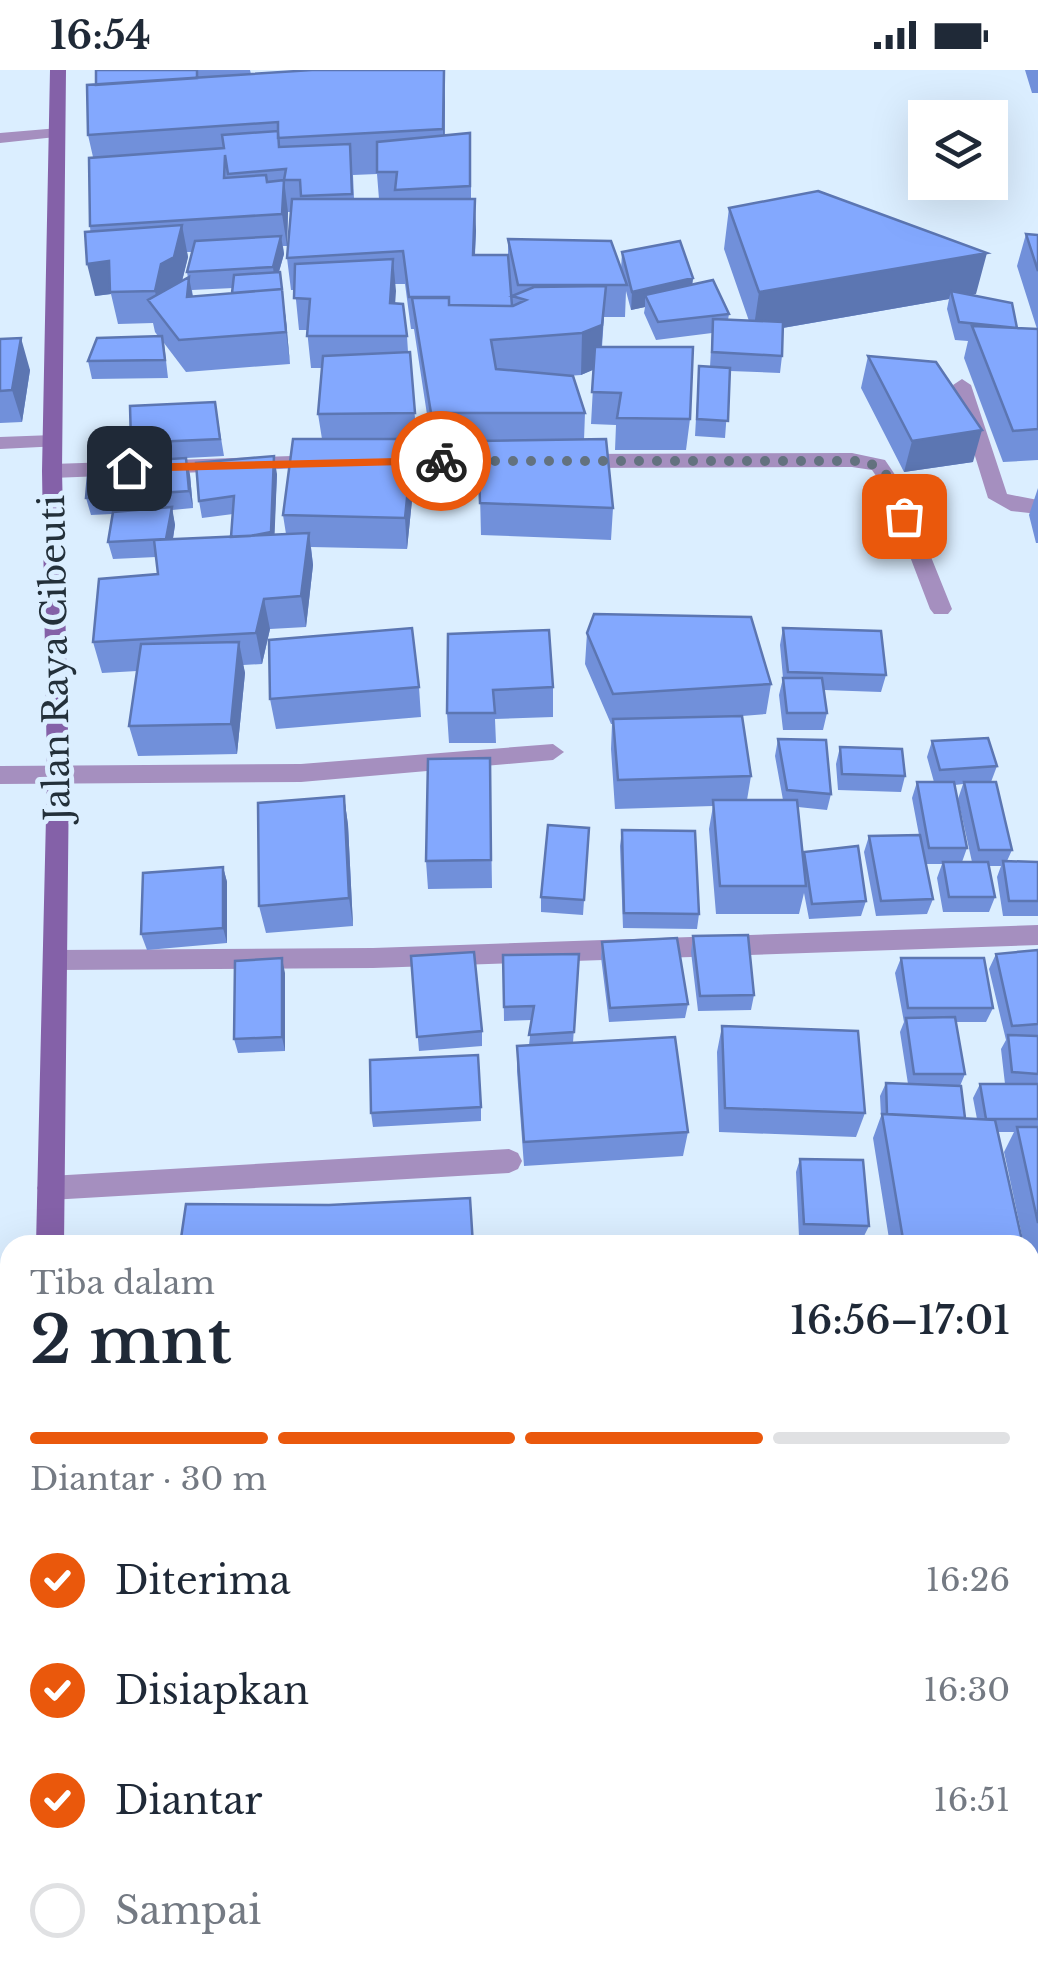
<!DOCTYPE html>
<html lang="id">
<meta charset="utf-8">
<style>
body{margin:0;font-family:"Libre Baskerville",serif;background:#f6f6f7;color:#1f2937;height:100vh;display:flex;flex-direction:column;font-size:38px;white-space:nowrap}
*{box-sizing:border-box;margin:0}
p{font-size:32px;color:#747a83}
.icon{flex:none;width:55px;height:55px;fill:none;stroke:currentColor;stroke-width:2;stroke-linecap:round;stroke-linejoin:round}
.map{position:relative;flex:1;overflow:hidden}
.details{position:absolute;left:0px;top:1165px;width:1040px;height:750px;display:flex;flex-direction:column;background:#fff;border-radius:30px 30px 0 0;box-shadow:0 10px 40px #0002}
.details>*{flex:none}
.fabs{position:absolute;left:908px;top:30px;display:grid;gap:20px}
.fabs a{display:grid;place-items:center;width:100px;height:100px;border-radius:0px;background:#fff;box-shadow:0 10px 40px #0002;font-size:50px}
.pin{position:absolute;display:grid;place-items:center;width:85px;height:85px;color:#fff;margin:-42px;border-radius:20px;box-shadow:0 5px 15px #0006}
.courier{position:absolute;display:grid;place-items:center;width:100px;height:100px;margin:-50px;border:8px solid #ea580c;border-radius:50%;background:#fff;color:#222;box-shadow:0 2px 12px #0007}
.summary em{font-style:normal;font-weight:600}
.summary div{display:flex;flex-direction:column-reverse}
.summary{display:flex;align-items:center;justify-content:space-between;height:170px;padding:0 30px}
h1{font-size:65px;font-weight:600;line-height:75px}
.bar{display:grid;grid-template-columns:repeat(4,1fr);gap:15px 10px;align-content:center;height:120px;padding:0 30px}
.bar i{height:12px;border-radius:8px;background:#e0e1e3}
.bar .selected{background:#ea580c}
.bar p{grid-column:span 4}
ol{padding:0 30px;list-style:none}
li{display:flex;align-items:center;gap:30px;height:110px}
li p{margin-inline-start:auto}
li .icon{padding:10px;border-radius:50%;background:#ea580c;color:#fff;stroke-width:4}
li:last-child{color:#747a83}
li i{width:55px;height:55px;border:5px solid #e0e1e3;border-radius:50%}
.status{display:flex;justify-content:space-between;align-items:center;height:70px;padding:0 50px;background:#fff;direction:ltr}
.status svg{height:28px;fill:currentColor}
.map>svg:first-child{display:block}
.lines{fill:none;stroke-linecap:round;stroke-linejoin:round}
.street{fill:#a58fbf;fill-rule:evenodd}
.secondary{fill:#8461a8;fill-rule:evenodd}
.wall{fill:#7190da;fill-rule:evenodd}
.shaded-wall{fill:#5c76b2}
.building{fill:#83a8fe;stroke:#5c76b2;stroke-width:2.5;fill-rule:evenodd}
.route{fill:#ea580c}
.done{stroke:#63727f;stroke-width:10;stroke-dasharray:0 18}
.labels{text-anchor:middle;stroke-width:10;stroke-linejoin:round;paint-order:stroke}
.street-label{font-size:35px;fill:#23303a;stroke:#dbeeff}
</style>
<div class="status"><b>16:54</b><svg viewBox="0 0 49 12"><path d="M0 12V9h3v3zM5 12V6h3v6zM10 12V3h3v9zM15 12V0h3v12zM26 1h20v11H26zM47 4h2v5h-2z"/></svg></div>
<div class="map">
<svg width="1038" height="1915" viewBox="0 0 1038 1915">
<rect width="100%" height="100%" fill="#dbeeff"/>
<g class="lines">
<path class="street" d="M59,58L65,60V66L0,73V63Z
M962,309L971,315L1007,424L1038,430V444L1011,441L988,428L953,315Z
M53,365L60,366V376L0,379V367Z
M852,383L885,390L902,415L952,539L948,544H934L930,539L883,416L872,400L852,397L577,398L567,391L577,384Z
M512,384L519,386V396L382,399L372,392L382,385Z
M322,385L329,387V397L52,408L42,401L52,394Z
M553,674L564,682L553,690L301,712L0,714V696L301,694Z
M1038,855V875L373,898L56,900L47,897L44,890L47,883L56,880L373,878Z
M509,1079L518,1083L522,1091L518,1099L509,1103L50,1130L41,1126L37,1118L41,1110L50,1106Z
M719,1905H753L755,1915H721Z"/>
<path class="secondary" d="M50,0H66L62,401L69,704L64,1175H36L47,704L42,401Z
M13,1905H47L46,1915H12Z"/>
</g>
<path class="wall" d="M96,0H250L251,4L444,0L445,66L471,95V129L476,161L475,185H508V169L621,200L622,182L693,208L692,215L729,244L728,250L749,251L724,179L729,138L976,224L972,225L1017,258L1037,259L1017,196L1026,164L1038,165V390L1003,392L964,288L968,271L955,270L947,239L949,229L783,258L782,286L780,303L730,301L725,368L695,366L699,296L710,297L712,263L656,270L644,243L645,237L631,240L626,221L625,247H604L602,277L690,349L686,380H615L616,355L591,354L594,299L581,305L567,306L585,343L584,370L613,438L611,470L481,465L479,384H433L414,259H411L405,214H395V234L407,266L408,282H410L417,375H414L415,401L407,479L311,477L313,495L306,557L270,559L262,594L243,595L245,603L237,684L138,686L129,656L137,601L102,603L93,572L158,504L156,487L113,489L108,472L112,444L91,445L86,428L173,388L135,390L131,373L215,332L224,386L186,388L190,405L193,438L172,440L175,455L173,469L231,467L233,444L202,448L199,431L277,404L274,465L286,464L283,445L322,369L318,344L322,298H311L307,260H299L295,220H291L287,188L291,142H288L287,176H283L284,184L279,202L286,251L290,294L186,302L164,273L168,308L92,309L88,291L158,266L155,262L153,253L118,254L111,224L95,226L90,156L93,87L88,65L96,15ZM377,104L379,129H354L353,105ZM187,182H192L187,202L188,208L182,211L188,187ZM233,218L232,223L193,227L192,220Z
M1025,0H1038V23H1032Z
M0,269L30,300L22,352L0,353Z
M868,286L973,392L904,402L861,318Z
M1038,418V473H1036L1029,445Z
M783,558L886,605L881,622L824,620L827,643L823,660H783L779,625L783,608L780,575Z
M587,563L771,614L766,644L742,646L751,706L747,730H783L775,686L778,669L831,724L827,740L798,737L803,786L804,782L866,831L861,846L809,849L804,823L799,844H716L709,759L713,736L615,739L611,679L612,654H611L585,594Z
M448,564L553,617V647L495,649L496,673H449L447,643Z
M419,617L421,647L276,659L270,629Z
M932,671L997,696L991,712L1012,780L1007,791L1038,792V846H1003L997,807L1001,796H989L995,827L989,842H943L937,808L942,794H926L933,829L927,844L876,846L864,782L869,766L919,765L912,728L917,712H934L927,687ZM963,714L958,729L972,792H962L967,778L955,715Z
M840,677L905,706L901,722L838,720L836,694Z
M490,688L492,818L428,819L426,791Z
M344,726L348,755L353,856L266,863L259,836Z
M589,758L583,845L541,842V827Z
M622,760L699,844L697,859L623,858L620,776Z
M223,797L227,812V873L147,880L141,864Z
M693,866L754,925L751,940L698,941L691,882Z
M602,872L688,934L685,948L609,952L601,887Z
M1038,880V1190H1030V1175H1024L1004,1082L1014,1062H998L1023,1175H890L873,1068L881,1046L880,1026L886,1013L908,1014L900,962L904,952L895,903L901,888L993,938L986,952H956L965,1004L960,1016L965,1049H977L973,1028L980,1014H1005L1001,979L1006,970L989,899L996,884Z
M579,884L573,973L688,1062L683,1086L524,1096L517,1001V976L529,975L532,950L504,951L503,885Z
M411,886L482,961V976L419,981Z
M285,903V981L238,983L234,969Z
M722,956L865,1043L856,1067L719,1062L717,982Z
M481,1037V1051L373,1057L371,1043Z
M800,1089L869,1156L863,1168L799,1167L796,1102Z
M1030,1306H1038V1475H1030Z
M1038,1485V1662H1036L1030,1639V1486Z
M900,1905H964L965,1915H901Z
M978,1905H1030L1038,1915H979Z"/>
<path class="shaded-wall" d="M444,0L445,32L444,100L443,59Z
M284,110L288,142L287,176L282,144Z
M475,129L476,161L473,217V185Z
M182,155L188,187L180,219L160,246L155,221L161,194Z
M281,166L284,184L275,215L273,197Z
M987,183L976,224L953,228L951,221L949,229L753,263L759,222Z
M393,189L396,221L393,265L390,233Z
M109,191L111,224L95,226L87,194Z
M189,207L195,239L187,227Z
M693,208L691,225H645V237L631,240L632,222Z
M606,216L600,297L581,305L582,263Z
M282,219L286,251L290,294L286,262Z
M21,268L30,300L22,352L12,320Z
M982,360L973,392L904,402L912,371Z
M413,369L415,401L407,479L405,448Z
M274,386L277,404L274,479L235,487Z
M186,388L190,405L193,438L189,421Z
M172,437L175,455L170,486L166,469Z
M309,463L313,495L306,557L301,526Z
M264,529L270,559L262,594L256,563Z
M239,572L245,603L237,684L231,654Z
M344,726L348,755L353,856L349,828Z
M223,797L227,812V873L223,858Z
M282,888L285,903V981L282,967Z
M339,1905L345,1907V1915H339Z"/>
<path class="building" d="M96,0H197V8L96,15Z
M312,0H444L443,59L278,68V52L88,65L87,15Z
M278,61L279,77L350,74L352,124L301,126L300,110H284L282,144L90,156L89,88L224,78L222,65ZM225,85L228,104L286,99L284,110L267,112L266,105L224,108Z
M470,63V116L395,120L397,102H377V72Z
M818,121L987,183L759,222L729,138Z
M292,129H475L473,185H508L512,236L449,235V227H409L403,181L287,188Z
M182,155L174,187L161,194L155,221L110,222L109,191L87,194L85,162Z
M1026,164L1038,165V201Z
M281,166L273,197L187,202L195,171Z
M508,169L611,171L627,215H518Z
M680,171L693,208L632,222L622,182Z
M393,189L390,233L403,234L407,266H307L310,229L294,228L295,194Z
M280,202L282,219L232,223L234,205Z
M189,207L187,227L282,219L286,262L179,270L148,230Z
M713,210L729,244L658,252L645,225Z
M606,216L602,255L582,263L491,270L496,299L573,306L585,343H431L412,228H449V235L513,236L526,230L512,226L534,217Z
M951,221L1012,233L1017,258L959,252Z
M713,249L783,252L782,286L712,282Z
M972,256L1038,259V359L1013,361Z
M162,266L165,290L88,291L97,268Z
M21,268L12,320L0,321V269Z
M595,277H693L690,349L617,348L621,323L592,322Z
M410,282L415,343L318,344L323,286Z
M868,286L936,292L982,360L912,371Z
M699,296L730,298L728,351L697,349Z
M215,332L220,369L131,373L130,336Z
M293,369H413L405,448L283,445Z
M606,369L613,438L480,433L478,371Z
M274,386L271,462L250,466L231,467L234,426L199,431L196,393Z
M186,388L189,421L86,428L89,394Z
M172,437L166,469L108,472L113,442Z
M309,463L301,526L264,529L256,563L93,572L99,509L158,504L154,470Z
M594,544L751,547L771,614L613,624L587,563Z
M412,558L419,617L270,629L269,570Z
M783,558L881,561L886,605L788,602Z
M549,560L553,617L493,620L495,643H447L448,564Z
M239,572L231,654L129,656L141,574Z
M783,608H822L827,643H787Z
M742,646L751,706L618,710L613,649Z
M988,668L997,696L940,700L932,671Z
M778,669L826,670L831,724L787,720Z
M840,677L902,679L905,706L842,704Z
M490,688L491,790L426,791L428,689Z
M917,712H954L967,778H929Z
M964,712H996L1012,780H979Z
M344,726L349,828L259,836L258,733Z
M713,730H797L806,816H720Z
M548,755L589,758L584,830L541,827Z
M622,760L695,761L699,844L624,843Z
M920,765L933,829L881,831L869,766Z
M858,776L866,831L812,834L804,782Z
M1003,791L1038,792V831H1009Z
M943,792H988L995,827H949Z
M223,797V858L141,864L143,803Z
M748,865L754,925L700,926L693,866Z
M677,868L688,934L610,938L602,872Z
M1038,880V954L1012,956L996,884Z
M474,882L482,961L417,967L411,886Z
M579,884L574,962L529,965L534,936L504,937L503,885Z
M282,888V967L234,969L235,891Z
M901,888H984L993,938H908Z
M955,947L965,1004H914L906,948Z
M722,956L858,961L865,1043L725,1038Z
M1008,965L1038,966V1004L1012,1002Z
M675,967L688,1062L524,1072L517,976Z
M478,985L481,1037L371,1043L370,990Z
M886,1013L961,1016L965,1048L887,1044Z
M980,1014H1038V1049H986Z
M882,1044L995,1050L1023,1175H904Z
M1017,1057H1038V1153Z
M800,1089L863,1090L869,1156L804,1154Z
M470,1128L473,1175H180L186,1134L329,1135Z
M1030,1306H1038V1459H1030Z
M1038,1485V1596L1030,1567V1486Z
M1030,1852H1038V1915H988L987,1905H1030Z
M337,1905H339V1915H231Z
M908,1905H964L965,1915H908Z"/>
<path class="route" d="M441,387L445,394L129,402L123,398L129,394Z"/>
<g class="lines">
<path class="done" d="M441,391H866L885,402L904,446"/>
</g>
<g class="labels">
<g class="street-label">
<text transform="translate(55 588) rotate(-91)" y="12">Jalan Raya Cibeuti</text>
</g>
</g>
</svg>
<div class="fabs">
<a><svg class="icon" aria-label="layers" viewBox="0 0 24 24"><path d="M12 4l9 5-9 5-9-5zM3 14l9 5 9-5"/></svg></a>
</div>
<div class="pin" style="left:904px;top:446px;background:#ea580c"><svg class="icon" aria-label="bag" viewBox="0 0 24 24"><path d="M5 8h14l-1 12H6zM9 8a3 3 0 0 1 6 0"/></svg></div>
<div class="pin" style="left:129px;top:398px;background:#1f2937"><svg class="icon" aria-label="home" viewBox="0 0 24 24"><path d="M3 11l9-7 9 7M6 9v11h12V9"/></svg></div>
<div class="courier" style="left:441px;top:391px"><svg class="icon" aria-label="bike" viewBox="0 0 24 24"><circle cx="6" cy="16" r="4"/><circle cx="18" cy="16" r="4"/><path d="M6 16l4-8h5l3 8M10 8l3 8H6M13 5h3"/></svg></div>
<section class="details">
<div class="summary"><div><h1>2 mnt</h1><p>Tiba dalam</p></div><em>16:56–17:01</em></div>
<div class="bar"><i class="selected"></i><i class="selected"></i><i class="selected"></i><i></i><p>Diantar · 30 m</p></div>
<ol>
<li><svg class="icon" aria-label="check" viewBox="0 0 24 24"><path d="M5 12l5 5 9-10"/></svg>Diterima<p>16:26</p></li>
<li><svg class="icon" aria-label="check" viewBox="0 0 24 24"><path d="M5 12l5 5 9-10"/></svg>Disiapkan<p>16:30</p></li>
<li><svg class="icon" aria-label="check" viewBox="0 0 24 24"><path d="M5 12l5 5 9-10"/></svg>Diantar<p>16:51</p></li>
<li><i></i>Sampai</li>
</ol>
</section>
</div>
